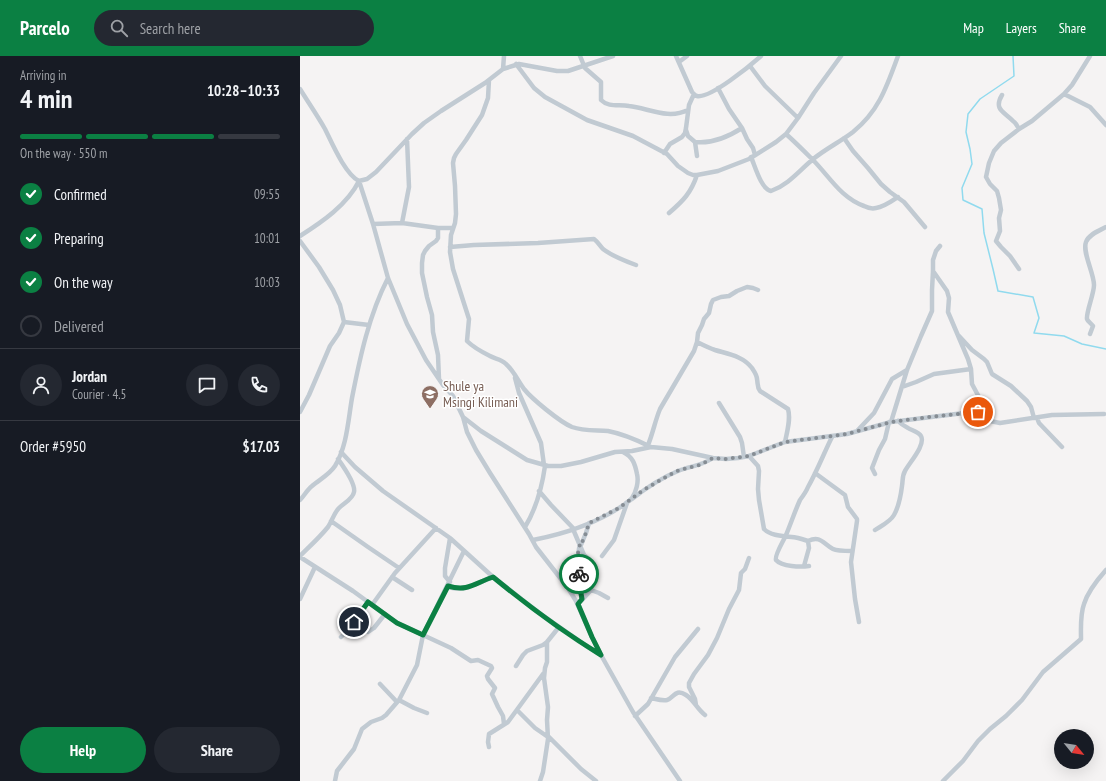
<!DOCTYPE html>
<meta charset="utf-8">
<style>
body{margin:0;font-family:"PT Sans Narrow",sans-serif;background:#242831;color:#f1f3f6;height:100vh;display:flex;flex-direction:column;font-size:15px;white-space:nowrap}
*{box-sizing:border-box;margin:0}
p{font-size:13px;color:#9ea1a6}
.icon{flex:none;width:22px;height:22px;fill:none;stroke:currentColor;stroke-width:2;stroke-linecap:round;stroke-linejoin:round}
.map{position:relative;flex:1;overflow:hidden}
.sheet{display:flex;flex-direction:column;background:#171b24;width:300px}
.sheet>*{flex:none}
.needle{width:26px;rotate:120deg}
.buttons{position:absolute;left:754px;top:673px;display:grid;gap:8px}
.buttons a{display:grid;place-items:center;width:40px;height:40px;border-radius:50%;background:#171b24;box-shadow:0 4px 16px #0002;font-size:20px}
.pin{position:absolute;display:grid;place-items:center;width:34px;height:34px;color:#fff;margin:-17px;border:2px solid #fff;border-radius:50%;box-shadow:0 1px 4px #0007}
.courier{position:absolute;display:grid;place-items:center;width:40px;height:40px;margin:-20px;border:3px solid #0b8043;border-radius:50%;background:#fff;color:#222;box-shadow:0 1px 5px #0007}
.head em{font-style:normal;font-weight:800}
.head div{display:flex;flex-direction:column-reverse}
.head{display:flex;align-items:center;justify-content:space-between;height:68px;padding:0 20px}
h1{font-size:26px;font-weight:800;line-height:30px}
.bar{display:grid;grid-template-columns:repeat(4,1fr);gap:6px 4px;align-content:center;height:48px;padding:0 20px}
.bar i{height:5px;border-radius:3px;background:#363941}
.bar .current{background:#0b8043}
.bar p{grid-column:span 4}
.line{display:flex;align-items:center;gap:10px;padding:0 20px;border-top:1px solid #363941}
.line div{flex:1}
.round{display:grid;place-items:center;flex:none;width:42px;height:42px;border-radius:21px;background:#242831}
ol{padding:0 20px;list-style:none}
li{display:flex;align-items:center;gap:12px;height:44px}
li p{margin-inline-start:auto}
li .icon{padding:4px;border-radius:50%;background:#0b8043;color:#fff;stroke-width:4}
li:last-child{color:#9ea1a6}
li i{width:22px;height:22px;border:2px solid #363941;border-radius:50%}
.action{display:flex;gap:8px;margin-top:auto;padding:8px 20px}
.action a{flex:1;height:46px;border-radius:24px;background:#0b8043;color:#fff;font-size:16px;font-weight:800;line-height:46px;text-align:center}
.action a+a{background:#242831;color:#f1f3f6}
header{display:flex;align-items:center;gap:24px;box-sizing:border-box;height:56px;padding:0 20px;background:#0b8043;color:#fff}
header strong{font-size:19px}
nav{display:flex;gap:22px;margin-inline-start:auto;font-size:14px}
.search{width:280px;height:36px;background:#242831;display:flex;align-items:center;gap:10px;box-sizing:border-box;padding:0 14px;border-radius:22px;color:#9ea1a6;font-size:15px}
main{display:flex;flex:1;min-height:0}
.map>svg:first-child{display:block}
.lines{fill:none;stroke-linecap:round;stroke-linejoin:round}
.stream{stroke:#90daee;stroke-width:1.5}
.minor{stroke:#c1cad2;stroke-width:4.5}
.done{stroke:#868d94;stroke-width:4;stroke-dasharray:0 7.2}
.route{stroke:#0b8043;stroke-width:5}
.labels{text-anchor:middle;stroke-width:3;stroke-linejoin:round;paint-order:stroke}
.education-label{font-size:14px;fill:#785e54;stroke:#fff;text-anchor:start}
</style>
<header>
<strong>Parcelo</strong>
<div class="search"><svg class="icon" aria-label="search" viewBox="0 0 24 24"><circle cx="10" cy="10" r="6"/><path d="M15 15l6 6"/></svg>Search here</div>
<nav><a>Map</a><a>Layers</a><a>Share</a></nav>
</header>
<main>
<section class="sheet">
<div class="head"><div><h1>4 min</h1><p>Arriving in</p></div><em>10:28–10:33</em></div>
<div class="bar"><i class="current"></i><i class="current"></i><i class="current"></i><i></i><p>On the way · 550 m</p></div>
<ol>
<li><svg class="icon" aria-label="check" viewBox="0 0 24 24"><path d="M5 12l5 5 9-10"/></svg>Confirmed<p>09:55</p></li>
<li><svg class="icon" aria-label="check" viewBox="0 0 24 24"><path d="M5 12l5 5 9-10"/></svg>Preparing<p>10:01</p></li>
<li><svg class="icon" aria-label="check" viewBox="0 0 24 24"><path d="M5 12l5 5 9-10"/></svg>On the way<p>10:03</p></li>
<li><i></i>Delivered</li>
</ol>
<div class="line" style="height:72px"><a class="round"><svg class="icon" aria-label="person" viewBox="0 0 24 24"><circle cx="12" cy="8" r="4"/><path d="M4 21q1-7 8-7t8 7"/></svg></a><div><b>Jordan</b><p>Courier · 4.5</p></div><a class="round"><svg class="icon" aria-label="chat" viewBox="0 0 24 24"><path d="M4 5h16v11H9l-5 4z"/></svg></a><a class="round"><svg class="icon" aria-label="phone" viewBox="0 0 24 24"><path d="M5 4h4l2 5-3 2q2 4 5 5l2-3 5 2v4C11 20 4 13 5 4z"/></svg></a></div>
<div class="line" style="height:52px"><div>Order #5950</div><b>$17.03</b></div>
<div class="action"><a>Help</a><a>Share</a></div>
</section>
<div class="map">
<svg width="806" height="725" viewBox="0 0 806 725">
<rect width="100%" height="100%" fill="#f5f3f3"/>
<g class="lines">
<path class="stream" d="M713,0L714,20L680,43L668,58L666,76L670,93L672,108L662,132L663,144L682,153L684,177L693,213L698,235L733,241L739,262L734,277L764,280L782,288L806,293"/>
<path class="minor" d="M280,0L285,12L301,26V44C309,52 319,48 329,50C348,52 368,64 388,54
M376,0L392,36C394,38 394,39 397,40C410,43 451,9 461,0
M379,6L387,0
M216,8L234,32L245,41L287,64L333,80L367,98L378,110L388,117L393,119H397L418,115L449,103L476,86L486,78L498,62L514,37L541,0
M450,10L465,30L498,62
M203,13L204,0
M189,24L188,42L182,59L166,84L156,98L154,102L153,107L155,130L156,158L155,167L151,179L150,196L153,213L169,263L167,285C173,291 182,296 190,300C195,303 201,303 206,308C214,315 218,325 224,333C232,343 260,366 272,371C283,375 296,374 308,375C324,378 337,384 351,391
M418,32L429,53L442,72L447,83L453,92L455,99
M0,33C8,46 17,59 25,73C32,87 45,118 59,125L67,123L76,116L112,78L124,67L141,55L185,27L203,13L219,8L257,15H268L313,0
M764,38L790,51L806,69
M702,39C693,54 705,56 713,65C716,67 717,70 719,73
M386,74L388,80L395,86L397,100
M486,78C495,86 504,95 513,104C529,120 541,142 564,150C568,152 572,153 576,152C584,151 592,145 598,141
M544,82L553,95L568,112L581,128L590,136L604,146L625,171
M395,86C412,88 428,81 442,72
M364,97L370,88L382,81L385,77L386,72L389,49L394,38
M451,101C455,110 461,133 471,135C488,129 499,115 512,104C525,93 540,86 553,76C579,55 587,30 598,0
M59,125L73,168L88,222L107,268L126,304L143,329L153,340L163,361L167,376L176,394L190,417L229,478L236,491L268,532L276,545L292,581L301,599L333,656L380,725
M369,157C383,145 391,137 397,119
M102,167L109,131L107,83
M73,168L102,167L138,172H153
M138,172V182L136,185L129,190L125,195L123,199L122,207V217L127,241L132,259L133,276L138,299L139,323
M0,180C22,166 47,149 59,125
M0,185L19,211L33,234L40,249L44,266L39,277L30,290L9,339L0,356
M150,191L174,189L238,187L294,183C298,186 300,190 303,193C312,200 325,205 336,209
M719,213L710,200L701,191L696,185L700,175L699,162L701,154L699,142L697,135L690,128L686,121L689,107L694,95L701,87L719,73L732,65L764,38L772,29L790,0
M633,215L647,235L649,242L648,256L668,303L671,313L672,328L680,343L681,357
M44,266L69,269
M790,278L793,270C791,267 788,266 787,263C786,256 794,238 794,229C794,217 782,196 786,186C789,178 799,175 806,171
M659,280L672,294L684,303L687,306L692,318L711,330L727,345L731,351L734,362
M397,286C403,289 409,292 415,294C428,298 443,300 452,312C454,315 457,319 457,323C458,328 457,331 460,335L488,353C491,363 487,376 485,386
M215,322L219,337L241,387L244,409
M602,331L616,326L634,318L671,313
M419,347L440,381L442,387L444,401
M163,361L181,375L227,404L248,410H261L281,406L315,396L332,395L351,391L372,393L413,402L426,403L438,402L449,400L485,386L547,378L591,366L672,356H678L681,357L690,365L700,367L752,359L804,358
M737,362L739,367L762,391
M591,366L607,314L621,280L632,255V234L633,215V204L636,195L640,190
M557,375L574,357L592,323L607,314
M348,389C353,377 355,365 360,353L394,295L397,286L398,277L402,269L404,263L409,257L411,248L413,244L421,241L429,240L437,235L447,231L453,232L458,234
M41,396L55,411L83,435L150,482L193,521L238,556L285,589L301,599
M449,400L458,410L459,415L458,433L459,444L464,473C472,481 487,480 498,482C502,483 505,484 508,485L509,492L504,510
M515,417L545,439L548,451L557,463V465L551,506L555,543L559,566
M575,418L572,412L579,394L585,383L589,366
M239,435L251,449L274,473
M332,443C346,432 361,422 378,415C391,410 401,410 413,402
M0,444C4,440 7,434 12,430C20,423 29,419 35,410C47,390 48,365 52,342C60,301 69,259 88,222
M31,465L68,491L99,512
M225,471C236,453 242,431 245,410
M273,473L284,499L291,505
M575,474C581,470 590,466 594,459C598,452 601,438 602,430C603,424 602,420 605,415C609,407 626,389 621,380C619,376 611,374 608,372C604,370 601,368 598,365
M233,484C264,478 299,466 325,448C327,446 330,445 332,442C336,436 339,426 337,418C335,408 333,401 323,396
M508,485C521,479 523,488 533,493C537,495 548,495 552,495
M280,488C276,503 278,529 282,543
M281,489L286,477L289,467
M0,500C9,491 20,481 28,471C32,465 34,457 39,452C44,447 53,443 54,436C56,428 43,410 38,403
M302,500L314,484L327,447
M0,501L53,535L97,567L151,592L171,605L178,604L191,610L192,612L187,620L188,623L195,632L192,638L198,651L203,660L204,668
M509,510C501,511 482,511 476,504C474,500 484,484 486,479C491,467 495,455 500,444C503,440 506,436 508,431C517,415 524,397 532,381
M92,521L112,534
M150,526L145,520V512L150,482
M148,531C168,536 175,527 193,521
M0,543L15,511
M282,544L291,534L299,537L308,542
M72,549L95,517L136,472
M68,576L74,572L85,558
M41,581L48,574L68,546
M216,610L223,599L227,595L243,589L247,586L259,571
M80,628L97,646
M351,642C356,643 362,645 367,644C374,642 375,632 386,639C394,644 397,653 405,659
M99,644L114,652L127,657
M396,649L395,643L389,631V627L394,618L408,599L417,582L429,553L439,534L441,517L445,513L449,502
M217,654L235,672L248,681
M335,660L348,648L375,601L398,573
M248,680L281,713L296,725
M189,691L188,686L189,678L208,666L243,618
M35,725L37,715L54,693L62,673L71,666L82,662L86,659L99,644L117,609L123,579L164,495
M240,725L243,716L248,683L247,664L248,651L244,622L245,612L247,606V586
M643,725L663,705L678,685L690,673L706,660L722,644L743,616L781,583C781,572 780,559 784,548C788,535 797,524 806,514"/>
</g>
<g class="lines">
<path class="done" d="M279,518L278,497L280,488L281,489L286,477L289,467L319,452L342,435L364,422L377,415L387,412L400,409L413,402L426,403L449,400L485,386L547,378L591,366L638,360L678,356"/>
<path class="route" d="M54,566L68,546L97,567L123,579L148,530C168,536 175,527 193,521C227,549 263,576 301,599L292,581L278,548L282,543L279,526V518"/>
</g>
<defs>
<g id="school-pin" transform="scale(0.9)"><path d="M0 17L-7.5 6A9.5 9.5 0 1 1 7.5 6Z" fill="#8d6e63" stroke="#fff"/><path d="M0-5L7-2L0 1L-7-2ZM-4 1L0 2.5L4 1V4Q0 6-4 4Z" fill="#fff"/></g>
</defs>
<g fill-rule="evenodd">
<use href="#school-pin" x="130" y="338"/>
</g>
<g class="labels">
<g class="education-label">
<text x="143" y="335">Shule ya<tspan x="143" dy="16">Msingi Kilimani</tspan></text>
</g>
</g>
</svg>
<div class="buttons">
<a><svg class="needle" viewBox="-14 -14 28 28"><path d="M0-13l5 13h-10z" fill="#e53935"/><path d="M0 13l5-13h-10z" fill="#9ea1a6"/></svg></a>
</div>
<div class="pin" style="left:678px;top:356px;background:#ea580c"><svg class="icon" aria-label="bag" viewBox="0 0 24 24"><path d="M5 8h14l-1 12H6zM9 8a3 3 0 0 1 6 0"/></svg></div>
<div class="pin" style="left:54px;top:566px;background:#1f2937"><svg class="icon" aria-label="home" viewBox="0 0 24 24"><path d="M3 11l9-7 9 7M6 9v11h12V9"/></svg></div>
<div class="courier" style="left:279px;top:518px"><svg class="icon" aria-label="bike" viewBox="0 0 24 24"><circle cx="6" cy="16" r="4"/><circle cx="18" cy="16" r="4"/><path d="M6 16l4-8h5l3 8M10 8l3 8H6M13 5h3"/></svg></div>
</div>
</main>
